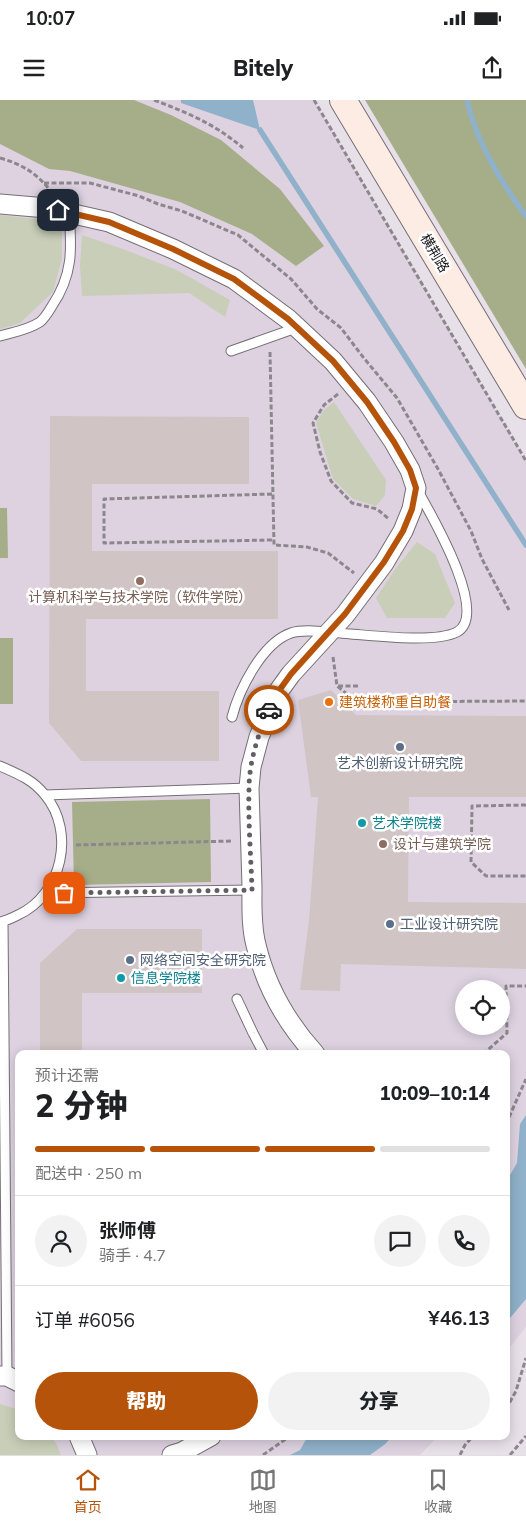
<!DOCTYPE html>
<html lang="zh">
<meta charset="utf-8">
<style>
body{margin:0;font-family:Mulish,"Noto Sans SC",sans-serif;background:#f2f2f2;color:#202124;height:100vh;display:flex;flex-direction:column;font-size:19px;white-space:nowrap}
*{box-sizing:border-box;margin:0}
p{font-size:16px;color:#757577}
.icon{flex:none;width:28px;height:28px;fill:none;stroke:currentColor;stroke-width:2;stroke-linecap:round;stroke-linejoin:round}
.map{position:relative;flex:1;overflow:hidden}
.drawer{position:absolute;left:15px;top:950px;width:495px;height:390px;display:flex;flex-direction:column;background:#fff;border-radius:10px;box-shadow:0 2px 12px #0003}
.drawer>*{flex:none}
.buttons{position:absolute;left:455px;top:880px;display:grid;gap:10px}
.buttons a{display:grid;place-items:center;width:55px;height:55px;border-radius:50%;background:#fff;box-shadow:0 2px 12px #0003;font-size:25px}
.pin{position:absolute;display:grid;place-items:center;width:42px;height:42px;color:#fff;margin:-21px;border-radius:10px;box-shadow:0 2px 8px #0006}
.courier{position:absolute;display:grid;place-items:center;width:50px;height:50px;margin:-25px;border:4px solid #b45309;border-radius:50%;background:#fff;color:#222;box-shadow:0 1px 6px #0007}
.overview em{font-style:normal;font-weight:800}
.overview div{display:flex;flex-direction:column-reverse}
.overview{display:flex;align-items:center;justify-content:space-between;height:85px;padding:0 20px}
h1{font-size:32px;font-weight:800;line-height:38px}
.bar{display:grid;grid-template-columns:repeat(4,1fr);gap:8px 5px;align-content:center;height:60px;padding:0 20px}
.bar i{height:6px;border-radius:4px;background:#e0e0e0}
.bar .on{background:#b45309}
.bar p{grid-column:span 4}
.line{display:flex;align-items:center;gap:12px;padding:0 20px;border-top:1px solid #e0e0e0}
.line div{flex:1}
.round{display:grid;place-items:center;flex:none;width:52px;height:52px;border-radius:26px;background:#f2f2f2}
.button{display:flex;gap:10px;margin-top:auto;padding:10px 20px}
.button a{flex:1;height:58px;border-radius:30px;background:#b45309;color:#fff;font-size:20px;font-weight:800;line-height:58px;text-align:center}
.button a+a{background:#f2f2f2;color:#202124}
.status{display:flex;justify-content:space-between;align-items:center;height:35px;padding:0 25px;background:#fff;direction:ltr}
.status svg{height:14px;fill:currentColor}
header{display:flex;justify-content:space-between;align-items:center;height:65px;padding:0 20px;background:#fff;font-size:22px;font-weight:800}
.dock{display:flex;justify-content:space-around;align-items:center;height:70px;border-top:1px solid #e0e0e0;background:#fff;font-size:14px;color:#757577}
.dock a{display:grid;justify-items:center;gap:2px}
.dock .on{color:#b45309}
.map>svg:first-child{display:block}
.built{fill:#ded2e0;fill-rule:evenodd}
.green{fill:#c9ceb8}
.forest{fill:#a6ae89}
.water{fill:#8fb1c9}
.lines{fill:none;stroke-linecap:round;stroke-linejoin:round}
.stream{stroke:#8fb1c9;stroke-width:5.5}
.building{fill:#d0c5c4}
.lane-casing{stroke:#756f76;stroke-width:11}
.street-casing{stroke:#756f76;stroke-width:21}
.secondary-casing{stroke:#756f76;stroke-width:28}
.path{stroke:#8c878d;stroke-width:3;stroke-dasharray:5 2.5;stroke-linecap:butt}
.lane{stroke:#fff;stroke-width:9}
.street{stroke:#fff;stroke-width:19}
.secondary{stroke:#fcece3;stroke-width:26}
.done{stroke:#625e63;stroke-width:5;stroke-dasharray:0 9}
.route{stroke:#b45309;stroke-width:6}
.education-dot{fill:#8d6e63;stroke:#fff;stroke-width:2}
.food-dot{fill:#e8710a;stroke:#fff;stroke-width:2}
.service-dot{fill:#5c6f8a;stroke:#fff;stroke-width:2}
.culture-dot{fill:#0f9aa8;stroke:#fff;stroke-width:2}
.labels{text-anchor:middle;stroke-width:5;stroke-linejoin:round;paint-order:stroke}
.street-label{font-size:14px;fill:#1a181b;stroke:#fff}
.education-label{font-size:14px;fill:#785e54;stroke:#fff}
.food-label{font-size:14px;fill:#c56008;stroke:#fff;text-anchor:start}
.service-label{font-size:14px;fill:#4e5e75;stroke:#fff;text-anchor:start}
.culture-label{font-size:14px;fill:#0d838f;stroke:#fff;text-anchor:start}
</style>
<div class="status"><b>10:07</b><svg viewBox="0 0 49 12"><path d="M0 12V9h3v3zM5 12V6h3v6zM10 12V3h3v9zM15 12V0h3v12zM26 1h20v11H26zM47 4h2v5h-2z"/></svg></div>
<header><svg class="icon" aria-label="menu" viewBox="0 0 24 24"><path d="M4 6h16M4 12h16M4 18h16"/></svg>Bitely<svg class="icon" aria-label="share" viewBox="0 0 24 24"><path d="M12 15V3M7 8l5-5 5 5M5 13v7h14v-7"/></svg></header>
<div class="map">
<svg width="526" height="1355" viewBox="0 0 526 1355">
<rect width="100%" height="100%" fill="#e7e0e8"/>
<path class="built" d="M0,0H314L526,361V1227L506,1252V954H19V1336H438L420,1355H0ZM464,889H501V926H464Z"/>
<path class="green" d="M0,115L62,122V158L53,192L20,223L0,229Z
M82,135L123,149L177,170L230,200L225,217L189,193L82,196L80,166Z
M334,302L386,380L385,395L376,406L353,399L333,379L316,323L324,310Z
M417,442L435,454L455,503L445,518H387L376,498L396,468Z
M0,1304L19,1310V1336H50L56,1343L61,1355H0Z"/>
<path class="forest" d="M0,0H134L171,15L221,40L280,89L324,146L296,166L252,134L180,102L70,71L49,69L0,44Z
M365,0H526V269Z
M0,408H7L8,458H0Z
M0,538H13V604H0Z
M210,699L211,782L74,785L72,702Z"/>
<path class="water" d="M181,0H253L260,30L181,3Z
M526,1015V1199L506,1223V1082L517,1063L520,1024Z
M308,1336H393L384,1345L370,1355H290L300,1350Z"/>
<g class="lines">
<path class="stream" d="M467,0C475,39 502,84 526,116
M260,30L526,445"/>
</g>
<path class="building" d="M50,316L249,317V384H92V451H278V519H86V591H219V661H81L49,623Z
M331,590L356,615L526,616V697H409L408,802L526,803V869L341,864L340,891L300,890L309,820L318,697H311L298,600Z
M77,829H202V893H82V954H40V863Z"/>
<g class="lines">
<g class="lane-casing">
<path id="lane" d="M0,236C14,232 28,230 40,222C45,218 49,211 52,206C73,175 72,149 69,113
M231,251L296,228
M232,617C239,590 262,543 291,533C305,528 336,533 351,534C376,536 436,543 457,532C490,514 430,413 418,391
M0,666C18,674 32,679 45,695C76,732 62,795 18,815C12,818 6,821 0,822
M45,695L249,688
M46,793L252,790
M3,822L7,1276
M237,899L253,933L264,954"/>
</g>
<g class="street-casing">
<path id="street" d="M0,104L47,108L109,122L173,149L234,179L288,219L333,261L367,302L394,342L410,370L416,388L412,409L403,431L384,463L345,515L291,574L278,592L259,637L251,667L249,688C250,721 251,754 252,787C252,806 251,826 256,845C266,887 286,922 315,954
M0,1276H7L19,1282
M79,1336L87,1355
M172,1355L182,1352L211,1336"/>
</g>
<g class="secondary-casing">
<path id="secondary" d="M343,0L526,306"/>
</g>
<path class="path" d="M154,0C188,13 215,24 243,48
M314,0L526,361
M0,58C21,64 35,72 49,89
M44,83H90L139,96L158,104L182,111L238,135L291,179L317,209L341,228L363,257L397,298L438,369L471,431L482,459L509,510
M270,252L274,445L307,447L328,453L354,473
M338,294L324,305L313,323L320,352L331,381L352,403L377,409L389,419
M272,394L104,399V443L273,440
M333,557L337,586L357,602L526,601
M338,586H359
M526,705L472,706L471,762L486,776H526
M76,745L232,741
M483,954L507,933L506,886H526
M506,1024L526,979
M506,1309L516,1291L526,1258
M263,1355L290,1336
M460,1355L465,1345L473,1336
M510,1355L526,1336"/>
<use href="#lane" class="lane"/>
<use href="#street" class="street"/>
<use href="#secondary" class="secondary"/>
</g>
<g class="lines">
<path class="done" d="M64,793L252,790C251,757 248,722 249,689C249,662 258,634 269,610"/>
<path class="route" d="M58,110L109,122L173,149L234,179L288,219L333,261L367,302L394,342L410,370L416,388L412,409L403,431L384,462L345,514L291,574L278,592L269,610"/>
</g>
<g class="education-dot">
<circle cx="140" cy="481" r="5"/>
<circle cx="383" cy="744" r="5"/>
</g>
<circle class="food-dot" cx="329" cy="602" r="5"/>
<g class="service-dot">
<circle cx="400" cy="647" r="5"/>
<circle cx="390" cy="824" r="5"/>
<circle cx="130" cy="860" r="5"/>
</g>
<g class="culture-dot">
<circle cx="362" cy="723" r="5"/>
<circle cx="121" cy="878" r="5"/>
</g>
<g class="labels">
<g class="street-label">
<text transform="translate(435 153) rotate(59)" y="5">横荆路</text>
</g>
<g class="education-label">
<text x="140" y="502">计算机科学与技术学院（软件学院）</text>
<text x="393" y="749" text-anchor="start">设计与建筑学院</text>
</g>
<g class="food-label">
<text x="339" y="607">建筑楼称重自助餐</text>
</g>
<g class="service-label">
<text x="400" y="668" text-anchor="middle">艺术创新设计研究院</text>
<text x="400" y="829">工业设计研究院</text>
<text x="140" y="865">网络空间安全研究院</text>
</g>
<g class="culture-label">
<text x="372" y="728">艺术学院楼</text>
<text x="131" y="883">信息学院楼</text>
</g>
</g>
</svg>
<div class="buttons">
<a><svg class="icon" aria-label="locate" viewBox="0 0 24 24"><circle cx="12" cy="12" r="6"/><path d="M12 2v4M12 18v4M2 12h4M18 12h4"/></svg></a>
</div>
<div class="pin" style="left:64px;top:793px;background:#ea580c"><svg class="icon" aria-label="bag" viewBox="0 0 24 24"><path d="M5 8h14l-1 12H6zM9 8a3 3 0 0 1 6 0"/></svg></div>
<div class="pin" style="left:58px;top:110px;background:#1f2937"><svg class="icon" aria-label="home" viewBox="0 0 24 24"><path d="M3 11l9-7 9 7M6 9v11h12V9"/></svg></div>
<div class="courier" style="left:269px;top:610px"><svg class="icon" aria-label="car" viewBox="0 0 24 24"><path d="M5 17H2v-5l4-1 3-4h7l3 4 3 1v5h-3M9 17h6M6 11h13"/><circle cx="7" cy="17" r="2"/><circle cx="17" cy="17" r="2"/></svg></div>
<section class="drawer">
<div class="overview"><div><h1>2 分钟</h1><p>预计还需</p></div><em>10:09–10:14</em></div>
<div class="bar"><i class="on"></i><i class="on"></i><i class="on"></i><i></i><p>配送中 · 250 m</p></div>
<div class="line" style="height:90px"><a class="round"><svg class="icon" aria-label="person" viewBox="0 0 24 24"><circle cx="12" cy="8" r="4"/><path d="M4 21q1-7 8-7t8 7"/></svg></a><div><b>张师傅</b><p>骑手 · 4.7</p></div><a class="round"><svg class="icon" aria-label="chat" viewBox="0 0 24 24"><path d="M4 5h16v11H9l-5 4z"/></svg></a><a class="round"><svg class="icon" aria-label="phone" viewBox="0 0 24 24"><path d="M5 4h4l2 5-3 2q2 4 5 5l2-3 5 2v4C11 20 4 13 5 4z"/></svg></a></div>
<div class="line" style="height:65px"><div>订单 #6056</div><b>¥46.13</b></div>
<div class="button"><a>帮助</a><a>分享</a></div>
</section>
</div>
<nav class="dock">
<a class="on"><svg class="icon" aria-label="home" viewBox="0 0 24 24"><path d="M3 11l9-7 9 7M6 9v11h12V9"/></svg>首页</a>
<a><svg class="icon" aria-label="map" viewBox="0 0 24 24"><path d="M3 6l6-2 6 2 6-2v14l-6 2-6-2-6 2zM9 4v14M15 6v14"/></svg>地图</a>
<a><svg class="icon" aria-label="saved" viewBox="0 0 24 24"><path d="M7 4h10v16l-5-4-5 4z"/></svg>收藏</a>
</nav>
